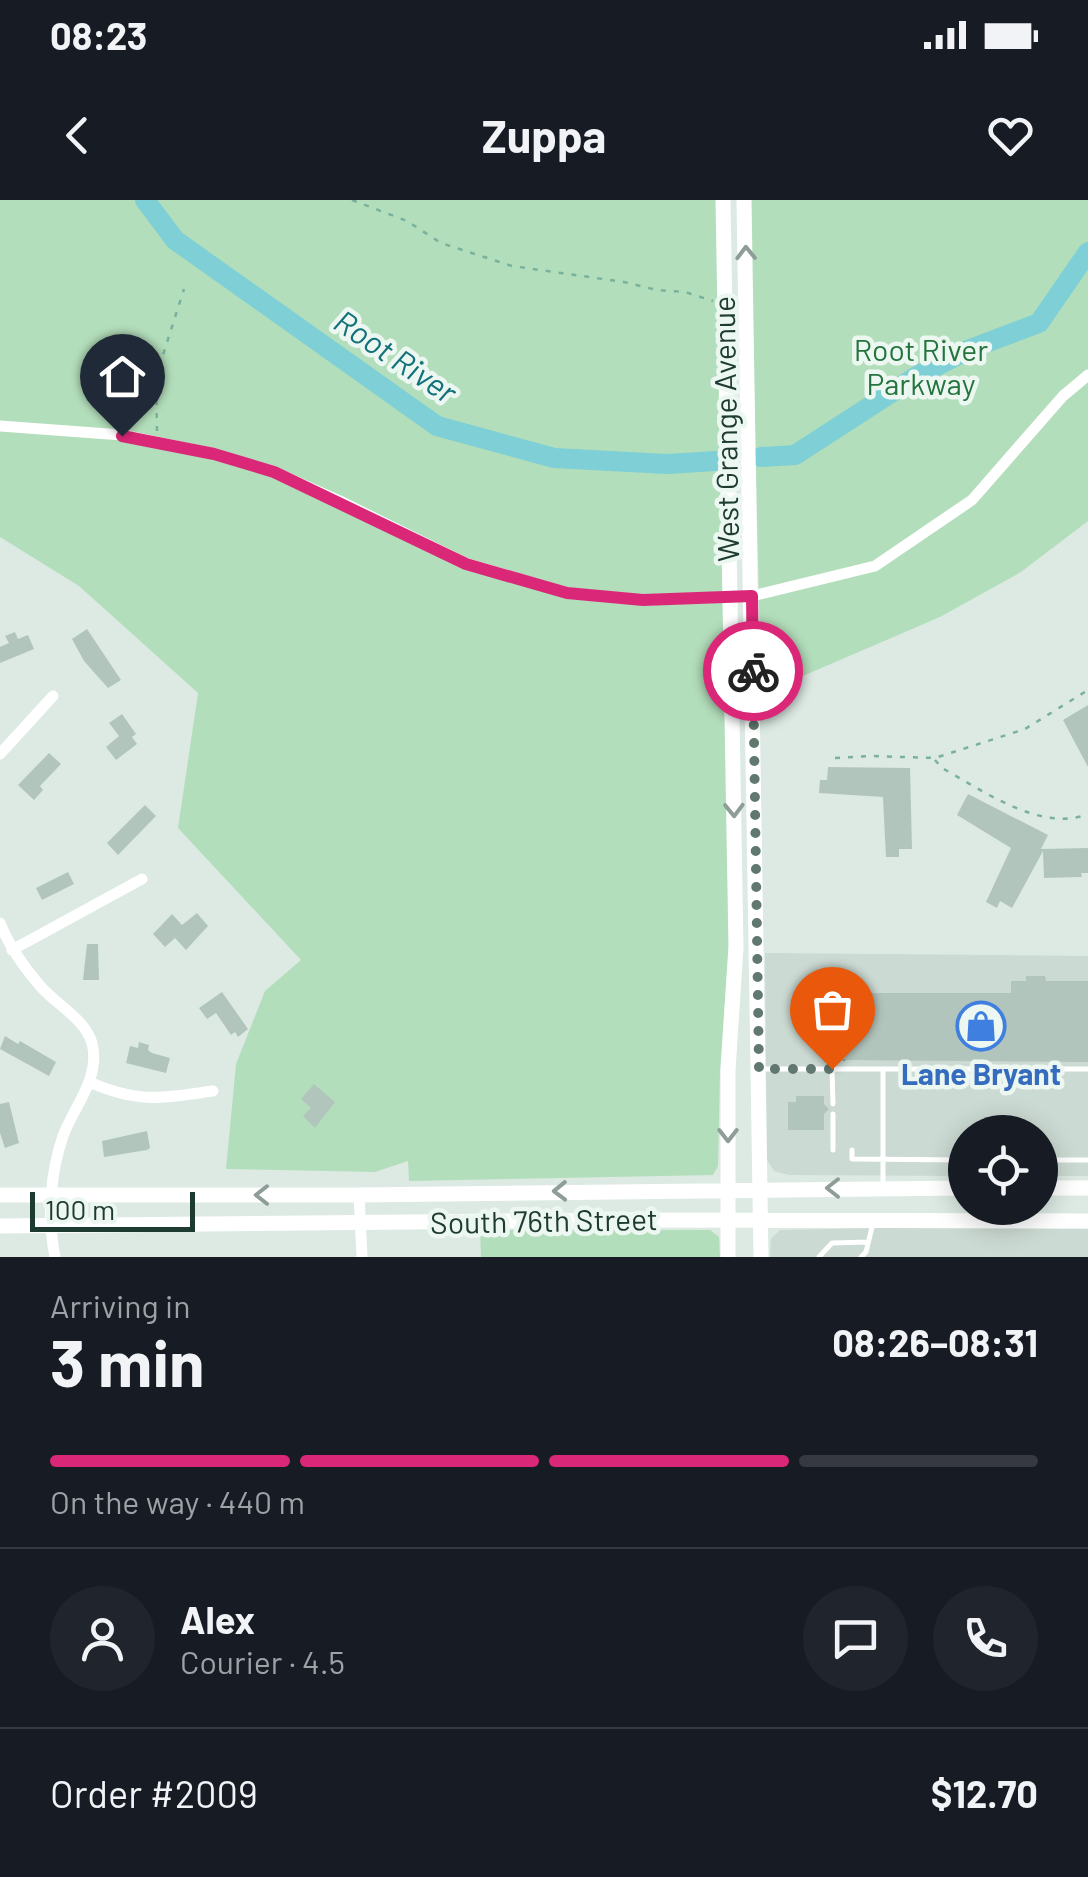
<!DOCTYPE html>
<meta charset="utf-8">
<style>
body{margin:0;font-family:Barlow,sans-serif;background:#20242c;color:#f1f3f6;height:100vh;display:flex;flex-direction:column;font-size:38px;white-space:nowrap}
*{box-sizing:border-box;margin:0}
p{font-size:32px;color:#9ea1a6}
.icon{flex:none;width:55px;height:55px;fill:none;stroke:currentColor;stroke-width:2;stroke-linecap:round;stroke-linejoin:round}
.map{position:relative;height:1057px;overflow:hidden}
.drawer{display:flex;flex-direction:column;background:#171b24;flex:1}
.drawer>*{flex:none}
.buttons{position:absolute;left:948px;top:915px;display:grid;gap:20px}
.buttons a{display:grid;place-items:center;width:110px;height:110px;border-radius:50%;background:#171b24;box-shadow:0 5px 25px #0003;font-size:50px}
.scale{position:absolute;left:30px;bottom:25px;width:165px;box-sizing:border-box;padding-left:10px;border:5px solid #1d3b31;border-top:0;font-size:28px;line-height:35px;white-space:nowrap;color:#1d3b31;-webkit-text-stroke:8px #edf7f1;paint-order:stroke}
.pin{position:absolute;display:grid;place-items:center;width:85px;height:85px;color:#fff;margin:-102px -42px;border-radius:50% 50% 50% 0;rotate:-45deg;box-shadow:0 0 10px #0007}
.pin .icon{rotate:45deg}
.courier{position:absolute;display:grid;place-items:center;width:100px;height:100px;margin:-50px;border:8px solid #db2777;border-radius:50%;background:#fff;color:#222;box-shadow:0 2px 12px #0007}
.summary em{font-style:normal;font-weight:700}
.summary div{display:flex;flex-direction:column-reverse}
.summary{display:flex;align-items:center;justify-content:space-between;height:170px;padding:0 50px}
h1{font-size:65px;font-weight:700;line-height:75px}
.bar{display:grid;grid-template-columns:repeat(4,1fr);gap:15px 10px;align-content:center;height:120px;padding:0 50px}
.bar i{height:12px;border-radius:8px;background:#363941}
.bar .active{background:#db2777}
.bar p{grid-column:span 4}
.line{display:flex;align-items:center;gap:25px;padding:0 50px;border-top:2px solid #363941}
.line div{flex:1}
.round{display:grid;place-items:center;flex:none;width:105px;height:105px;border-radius:52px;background:#20242c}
.status{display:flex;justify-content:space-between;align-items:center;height:70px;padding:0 50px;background:#171b24;direction:ltr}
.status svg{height:28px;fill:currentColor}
header{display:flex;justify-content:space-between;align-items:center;height:130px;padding:0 50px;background:#171b24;font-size:45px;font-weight:700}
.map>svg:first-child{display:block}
.built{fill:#cbdad2}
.green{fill:#b3debb}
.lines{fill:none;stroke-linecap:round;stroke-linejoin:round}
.river{stroke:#7ecfd6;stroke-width:20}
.building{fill:#b2c5bc}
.path{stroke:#7ab19c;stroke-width:2.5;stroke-dasharray:5 8;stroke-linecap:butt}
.lane{stroke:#fff;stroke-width:5}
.street{stroke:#fff;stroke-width:11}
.secondary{stroke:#fff;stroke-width:15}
.oneway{stroke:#8e9d98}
.done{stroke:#60786f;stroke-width:10;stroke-dasharray:0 18}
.route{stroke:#db2777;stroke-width:12}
.labels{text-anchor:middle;stroke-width:9;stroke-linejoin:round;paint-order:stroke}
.park-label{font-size:30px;fill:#24753d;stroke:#edf7f1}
.street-label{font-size:30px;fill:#1d3b31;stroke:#edf7f1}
.shop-label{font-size:30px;font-weight:bold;fill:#366cbe;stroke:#edf7f1}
.water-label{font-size:32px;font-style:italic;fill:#13717b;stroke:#edf7f1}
</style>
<div class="status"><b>08:23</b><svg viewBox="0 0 49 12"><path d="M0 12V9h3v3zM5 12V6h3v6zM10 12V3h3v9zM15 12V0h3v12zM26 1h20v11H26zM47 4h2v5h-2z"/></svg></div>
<header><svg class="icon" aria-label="back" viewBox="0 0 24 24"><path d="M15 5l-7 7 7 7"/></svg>Zuppa<svg class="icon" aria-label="heart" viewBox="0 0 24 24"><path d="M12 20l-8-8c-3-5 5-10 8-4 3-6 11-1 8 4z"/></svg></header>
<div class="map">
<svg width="1088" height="1057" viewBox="0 0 1088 1057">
<rect width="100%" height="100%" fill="#dceae3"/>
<path class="built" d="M765,753L1088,756V976H1040V932H965V976L789,975L774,971L767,960Z
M879,1028L1088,1029V1057H770L771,1039L780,1030Z"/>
<path class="green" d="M0,0H718L729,743L720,872L718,966L713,975L409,981L408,961L375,972L226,969L236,864L265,791L301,760L178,628L198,493L79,386L0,337Z
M750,0H1088V321L1021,372L940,417L761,494Z
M480,1030H710L719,1037L720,1057H481Z"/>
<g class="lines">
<path class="river" d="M145,0L175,40L437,226L554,258L667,264L716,261
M761,257L795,255L917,176L970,149L1039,123L1088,52"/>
</g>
<path class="building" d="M87,429L121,480L108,488L84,461L72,439Z
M15,432L18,439L28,435L34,449L0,463V447L9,443L5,436Z
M1088,505V567L1063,520Z
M122,514L136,534L132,537L137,544L116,560L106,547L119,536L109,523Z
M49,553L61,564L40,586L43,590L34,600L18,585Z
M828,567L910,568L912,649H899V657H886L883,597L819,593L820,580H827Z
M968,594L1048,635L1041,649L1088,648V673H1081L1082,677L1044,678L1043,651L1012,708L1000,701L997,708L986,702L1011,648L957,615Z
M145,605L156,616L118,655L107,643Z
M68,672L74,684L42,700L36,688Z
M197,713L208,726L186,750L175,738L165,747L153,734L172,714L182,725Z
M87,744H98L99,780H83Z
M1026,776H1045L1046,781H1088V862L845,860V793H1011V781H1026Z
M222,792L248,829L238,837L235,832L231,835L216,813L207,819L199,808Z
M5,836L18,844L20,841L56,862L49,876L0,849Z
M139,842L149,845L148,850L152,853L170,858L166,873L126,863L130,846L138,848Z
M314,884L335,902L315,928L303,916L311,908L301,899Z
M796,896H824V904L829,909L824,914V930H788V902H796Z
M9,902L19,943L5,948L0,933V904Z
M147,931L150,948L147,950L104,957L102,941Z"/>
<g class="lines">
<path class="path" d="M352,0L407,21L441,43L512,66L624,82L657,90L685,92L713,101
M157,231L156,177L184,89
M835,558L870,556L935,558L1025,529L1088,490
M935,560L942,568C982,590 1041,633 1088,614
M843,794L844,861"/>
<path class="lane" d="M761,869H1088
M832,869L833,904
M883,869V986
M833,914V950
M852,950V959L965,960
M1040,960H1088
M819,1057L832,1043L868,1042
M861,1057L866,1052L873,1023"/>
<path class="street" d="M0,226L122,235L214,254L274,272L340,301L465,363L567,393L643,400L752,396L875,366L972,300L1063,196L1088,175
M0,554L53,496
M0,723C10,748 24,767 41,787C57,805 85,819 92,843C101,878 74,906 63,936C50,974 47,1018 55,1057
M12,750L142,679
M89,882C140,904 161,898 213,891
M359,995L362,1057"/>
<path class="secondary" d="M723,0L736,747L728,870V1057
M744,0L761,1057
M1040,988H1088
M0,995H359L965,988
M0,1026L625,1020L1088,1021"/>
</g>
<defs><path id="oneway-chevron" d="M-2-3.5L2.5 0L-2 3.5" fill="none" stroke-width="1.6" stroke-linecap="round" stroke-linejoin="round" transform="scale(2.5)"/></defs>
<g class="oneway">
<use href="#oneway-chevron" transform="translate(746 53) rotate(-91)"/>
<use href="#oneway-chevron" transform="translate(734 610) rotate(89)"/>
<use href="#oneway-chevron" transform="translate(728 935) rotate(90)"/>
<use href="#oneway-chevron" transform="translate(833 988) rotate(180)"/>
<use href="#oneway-chevron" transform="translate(560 991) rotate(179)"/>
<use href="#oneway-chevron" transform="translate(262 995) rotate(-180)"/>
</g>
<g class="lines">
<path class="done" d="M753,471L759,869H832"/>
<path class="route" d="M122,236L214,254L274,272L466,364L567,393L643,400L752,396L753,471"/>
</g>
<defs>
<g id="shop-ring" transform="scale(2.5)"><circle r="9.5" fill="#edf7f1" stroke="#3f7fe0" stroke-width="1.5"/><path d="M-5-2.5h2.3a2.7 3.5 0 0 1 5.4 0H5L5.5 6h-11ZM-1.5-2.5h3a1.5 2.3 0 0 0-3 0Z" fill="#3f7fe0"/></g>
</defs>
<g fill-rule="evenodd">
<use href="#shop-ring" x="981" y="826"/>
</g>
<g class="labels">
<g class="park-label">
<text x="921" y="161">Root River<tspan x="921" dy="34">Parkway</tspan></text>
</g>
<g class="street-label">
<text transform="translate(727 229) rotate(-91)" y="10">West Grange Avenue</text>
<text transform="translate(544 1022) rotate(-1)" y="10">South 76th Street</text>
</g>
<g class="shop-label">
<text x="981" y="885">Lane Bryant</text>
</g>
<g class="water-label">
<text transform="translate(395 157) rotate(34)" y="11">Root River</text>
</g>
</g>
</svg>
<div class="buttons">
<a><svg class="icon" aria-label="locate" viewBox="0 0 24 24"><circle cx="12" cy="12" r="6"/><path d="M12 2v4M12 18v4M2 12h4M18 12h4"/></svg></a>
</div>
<div class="scale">100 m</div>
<div class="pin" style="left:832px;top:869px;background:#ea580c"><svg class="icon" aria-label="bag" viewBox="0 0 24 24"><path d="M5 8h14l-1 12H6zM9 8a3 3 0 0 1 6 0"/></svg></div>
<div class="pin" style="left:122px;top:236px;background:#1f2937"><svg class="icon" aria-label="home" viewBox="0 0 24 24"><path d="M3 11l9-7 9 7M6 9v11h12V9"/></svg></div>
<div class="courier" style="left:753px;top:471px"><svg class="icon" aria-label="bike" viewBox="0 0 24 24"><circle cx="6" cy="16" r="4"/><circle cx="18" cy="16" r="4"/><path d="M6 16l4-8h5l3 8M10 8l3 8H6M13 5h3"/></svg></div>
</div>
<section class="drawer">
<div class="summary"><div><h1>3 min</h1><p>Arriving in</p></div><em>08:26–08:31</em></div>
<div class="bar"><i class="active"></i><i class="active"></i><i class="active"></i><i></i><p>On the way · 440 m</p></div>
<div class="line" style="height:180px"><a class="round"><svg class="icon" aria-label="person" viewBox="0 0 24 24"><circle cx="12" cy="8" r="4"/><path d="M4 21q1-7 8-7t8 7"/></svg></a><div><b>Alex</b><p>Courier · 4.5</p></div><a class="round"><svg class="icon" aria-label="chat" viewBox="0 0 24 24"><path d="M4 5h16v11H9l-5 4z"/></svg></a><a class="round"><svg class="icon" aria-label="phone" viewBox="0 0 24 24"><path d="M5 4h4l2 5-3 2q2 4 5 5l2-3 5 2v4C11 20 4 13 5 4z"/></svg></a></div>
<div class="line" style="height:130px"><div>Order #2009</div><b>$12.70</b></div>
</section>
